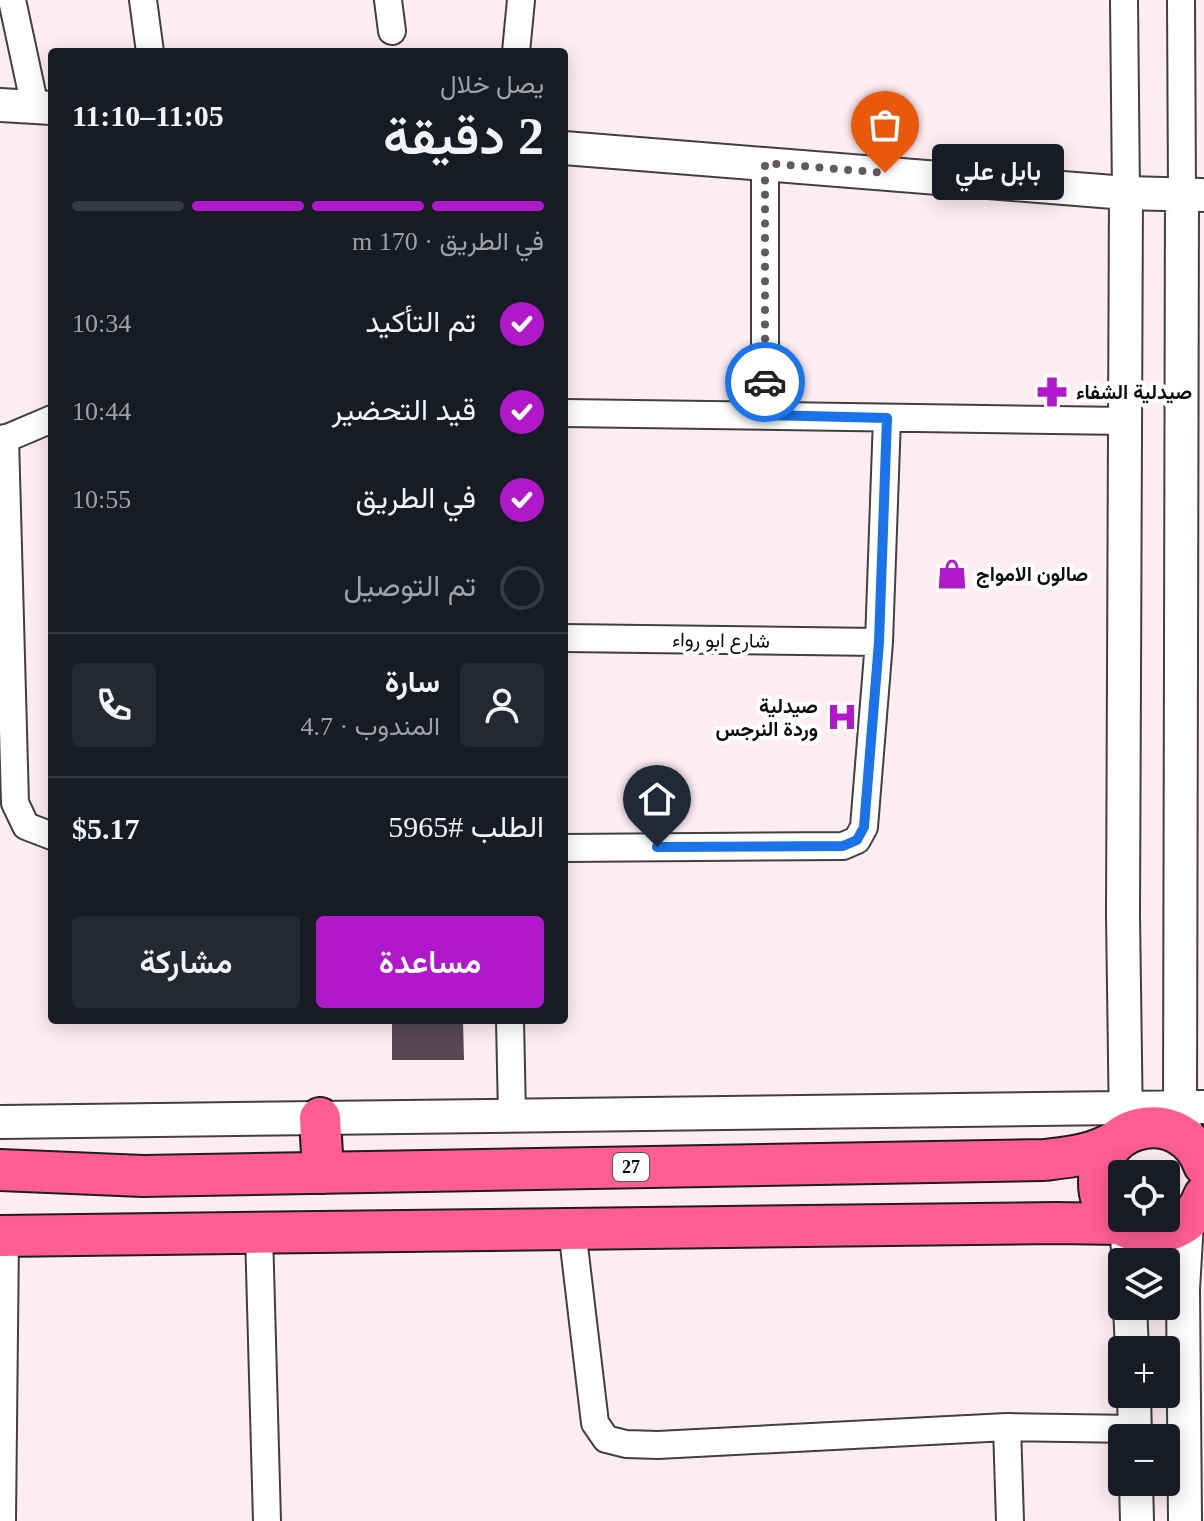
<!DOCTYPE html>
<html lang="ar">
<meta charset="utf-8">
<style>
body{margin:0;font-family:"Times New Roman",Vazirmatn,serif;background:#242831;color:#f1f3f6;direction:rtl;height:100vh;display:flex;flex-direction:column;font-size:30px;white-space:nowrap}
*{box-sizing:border-box;margin:0}
p{font-size:26px;color:#9ea1a6}
.icon{flex:none;width:44px;height:44px;fill:none;stroke:currentColor;stroke-width:2;stroke-linecap:round;stroke-linejoin:round}
.map{position:relative;flex:1;overflow:hidden;direction:ltr}
.panel{position:absolute;left:48px;top:48px;width:520px;height:976px;display:flex;flex-direction:column;background:#171b24;border-radius:8px;box-shadow:0 4px 20px #0003;direction:rtl}
.panel>*{flex:none}
.controls{position:absolute;left:1108px;top:1160px;display:grid;gap:16px}
.controls a{display:grid;place-items:center;width:72px;height:72px;border-radius:8px;background:#171b24;box-shadow:0 4px 20px #0003;font-size:40px}
.pin{position:absolute;display:grid;place-items:center;width:68px;height:68px;color:#fff;margin:-82px -34px;border-radius:50% 50% 50% 0;rotate:-45deg;box-shadow:0 0 8px #0007}
.pin .icon{rotate:45deg}
.courier{position:absolute;display:grid;place-items:center;width:80px;height:80px;margin:-40px;border:6px solid #1a73e8;border-radius:50%;background:#fff;color:#222;box-shadow:0 2px 10px #0007}
.bubble{position:absolute;height:56px;border-radius:8px;background:#171b24;box-shadow:0 4px 20px #0003;font-size:26px;font-weight:600;line-height:56px;text-align:center;direction:rtl}
.head em{font-style:normal;font-weight:600}
.head div{display:flex;flex-direction:column-reverse}
.head{display:flex;align-items:center;justify-content:space-between;height:136px;padding:0 24px}
h1{font-size:52px;font-weight:600;line-height:60px}
.bar{display:grid;grid-template-columns:repeat(4,1fr);gap:12px 8px;align-content:center;height:96px;padding:0 24px}
.bar i{height:10px;border-radius:6px;background:#363941}
.bar .active{background:#b117cb}
.bar p{grid-column:span 4}
.line{display:flex;align-items:center;gap:20px;padding:0 24px;border-top:2px solid #363941}
.line div{flex:1}
.round{display:grid;place-items:center;flex:none;width:84px;height:84px;border-radius:8px;background:#242831}
ol{padding:0 24px;list-style:none}
li{display:flex;align-items:center;gap:24px;height:88px}
li p{margin-inline-start:auto}
li .icon{padding:8px;border-radius:50%;background:#b117cb;color:#fff;stroke-width:4}
li:last-child{color:#9ea1a6}
li i{width:44px;height:44px;border:4px solid #363941;border-radius:50%}
.cta{display:flex;gap:16px;margin-top:auto;padding:16px 24px}
.cta a{flex:1;height:92px;border-radius:8px;background:#b117cb;color:#fff;font-size:32px;font-weight:600;line-height:92px;text-align:center}
.cta a+a{background:#242831;color:#f1f3f6}
.map>svg:first-child{display:block}
.building{fill:#574852}
.lines{fill:none;stroke-linecap:round;stroke-linejoin:round}
.minor-casing{stroke:#404040;stroke-width:30}
.tertiary-casing{stroke:#404040;stroke-width:36}
.primary-casing{stroke:#1e1e1e;stroke-width:44}
.minor{stroke:#fff;stroke-width:26}
.tertiary{stroke:#fff;stroke-width:32}
.primary{stroke:#ff5d94;stroke-width:40}
.done{stroke:#625b5d;stroke-width:8;stroke-dasharray:0 14.4}
.route{stroke:#1a73e8;stroke-width:10}
.labels{text-anchor:middle;stroke-width:8;stroke-linejoin:round;paint-order:stroke}
.shield{fill:#fff;stroke:#565656;stroke-width:2}
.shield-label{font-size:18px;font-weight:bold;fill:#0d0d0d}
.poi-label{font-size:20px;font-weight:bold;fill:#0d0d0d;stroke:#fff;text-anchor:start}
.street-label{font-size:20px;fill:#0d0d0d;stroke:#fff}
</style>
<div class="map">
<svg width="1204" height="1521" viewBox="0 0 1204 1521">
<rect width="100%" height="100%" fill="#ffedf2"/>
<path class="building" d="M392,1020H463L464,1060H392Z"/>
<g class="lines">
<g class="minor-casing">
<path id="minor" d="M12,0L35,107
M143,0L150,52
M388,0L392,31
M1124,0L1126,193
M1181,0L1182,193
M516,52L521,0
M765,163V415
M564,413L1127,421
M5,438L15,803L26,826L52,836
M0,441L52,419
M564,638L879,642
M564,848L843,846L857,840L864,827L879,642L887,418
M510,1020L512,1115
M572,1229L595,1423L606,1439L626,1444L658,1445L1007,1427L1135,1429
M259,1233L267,1521
M1007,1427L1010,1521
M2,1521L5,1236"/>
</g>
<g class="tertiary-casing">
<path id="tertiary" d="M0,105L52,108
M564,148L1126,193L1201,195
M1126,193L1123,915L1126,1129
M1182,193L1180,1107L1185,1128
M0,1122L1204,1107
M1126,1227L1129,1262
M1130,1306L1132,1350
M1134,1394L1135,1438
M1136,1482L1137,1521
M1185,1521L1183,1289L1187,1222"/>
</g>
<g class="primary-casing">
<path id="primary" d="M320,1118L323,1173
M1204,1165C1184,1107 1101,1119 1099,1180C1097,1241 1183,1253 1204,1196
M0,1170L143,1176L1044,1160C1070,1157 1093,1155 1116,1141
M0,1236L1056,1223L1121,1224"/>
</g>
<use href="#minor" class="minor"/>
<use href="#tertiary" class="tertiary"/>
<use href="#primary" class="primary"/>
</g>
<g class="lines">
<path class="done" d="M765,382V163L885,173"/>
<path class="route" d="M657,847L843,846L857,840L864,827L879,642L887,418L765,415V382"/>
</g>
<defs>
<g id="pharmacy-bare" transform="scale(2.4)"><path d="M-2-6h4v4h4v4h-4v4h-4v-4h-4v-4h4Z" fill="#b117cb" stroke="#fff" stroke-width="2.5" paint-order="stroke"/></g>
<g id="shop-bare" transform="scale(2.4)"><path d="M-5-2.5h2.3a2.7 3.5 0 0 1 5.4 0H5L5.5 6h-11ZM-1.5-2.5h3a1.5 2.3 0 0 0-3 0Z" fill="#b117cb" stroke="#fff" stroke-width="2.5" paint-order="stroke"/></g>
<g id="hospital-bare" transform="scale(2.4)"><path d="M-5-5h3v3.5h4V-5h3V5h-3V1.5h-4V5h-3Z" fill="#b117cb" stroke="#fff" stroke-width="2.5" paint-order="stroke"/></g>
</defs>
<g fill-rule="evenodd">
<use href="#pharmacy-bare" x="1052" y="392"/>
<use href="#shop-bare" x="952" y="574"/>
<use href="#hospital-bare" x="842" y="717"/>
</g>
<g class="labels">
<rect class="shield" x="613" y="1153" width="36" height="28" rx="6"/>
<g class="shield-label">
<text x="631" y="1173">27</text>
</g>
<g class="poi-label">
<text x="1076" y="399">صيدلية الشفاء</text>
<text x="976" y="581">صالون الامواج</text>
<text x="818" y="713" text-anchor="end">صيدلية<tspan x="818" dy="23">وردة النرجس</tspan></text>
</g>
<g class="street-label">
<text transform="translate(721 640) rotate(1)" y="7">شارع ابو رواء</text>
</g>
</g>
</svg>
<div class="controls">
<a><svg class="icon" aria-label="locate" viewBox="0 0 24 24"><circle cx="12" cy="12" r="6"/><path d="M12 2v4M12 18v4M2 12h4M18 12h4"/></svg></a>
<a><svg class="icon" aria-label="layers" viewBox="0 0 24 24"><path d="M12 4l9 5-9 5-9-5zM3 14l9 5 9-5"/></svg></a>
<a>+</a>
<a>−</a>
</div>
<div class="pin" style="left:885px;top:173px;background:#ea580c"><svg class="icon" aria-label="bag" viewBox="0 0 24 24"><path d="M5 8h14l-1 12H6zM9 8a3 3 0 0 1 6 0"/></svg></div>
<div class="pin" style="left:657px;top:847px;background:#1f2937"><svg class="icon" aria-label="home" viewBox="0 0 24 24"><path d="M3 11l9-7 9 7M6 9v11h12V9"/></svg></div>
<div class="courier" style="left:765px;top:382px"><svg class="icon" aria-label="car" viewBox="0 0 24 24"><path d="M5 17H2v-5l4-1 3-4h7l3 4 3 1v5h-3M9 17h6M6 11h13"/><circle cx="7" cy="17" r="2"/><circle cx="17" cy="17" r="2"/></svg></div>
<div class="bubble" style="left:932px;top:144px;width:132px">بابل علي</div>
<section class="panel">
<div class="head"><div><h1>2 دقيقة</h1><p>يصل خلال</p></div><em>11:05–11:10</em></div>
<div class="bar"><i class="active"></i><i class="active"></i><i class="active"></i><i></i><p>في الطريق · 170 m</p></div>
<ol>
<li><svg class="icon" aria-label="check" viewBox="0 0 24 24"><path d="M5 12l5 5 9-10"/></svg>تم التأكيد<p>10:34</p></li>
<li><svg class="icon" aria-label="check" viewBox="0 0 24 24"><path d="M5 12l5 5 9-10"/></svg>قيد التحضير<p>10:44</p></li>
<li><svg class="icon" aria-label="check" viewBox="0 0 24 24"><path d="M5 12l5 5 9-10"/></svg>في الطريق<p>10:55</p></li>
<li><i></i>تم التوصيل</li>
</ol>
<div class="line" style="height:144px"><a class="round"><svg class="icon" aria-label="person" viewBox="0 0 24 24"><circle cx="12" cy="8" r="4"/><path d="M4 21q1-7 8-7t8 7"/></svg></a><div><b>سارة</b><p>المندوب · 4.7</p></div><a class="round"><svg class="icon" aria-label="phone" viewBox="0 0 24 24"><path d="M5 4h4l2 5-3 2q2 4 5 5l2-3 5 2v4C11 20 4 13 5 4z"/></svg></a></div>
<div class="line" style="height:104px"><div>الطلب #5965</div><b>$5.17</b></div>
<div class="cta"><a>مساعدة</a><a>مشاركة</a></div>
</section>
</div>
